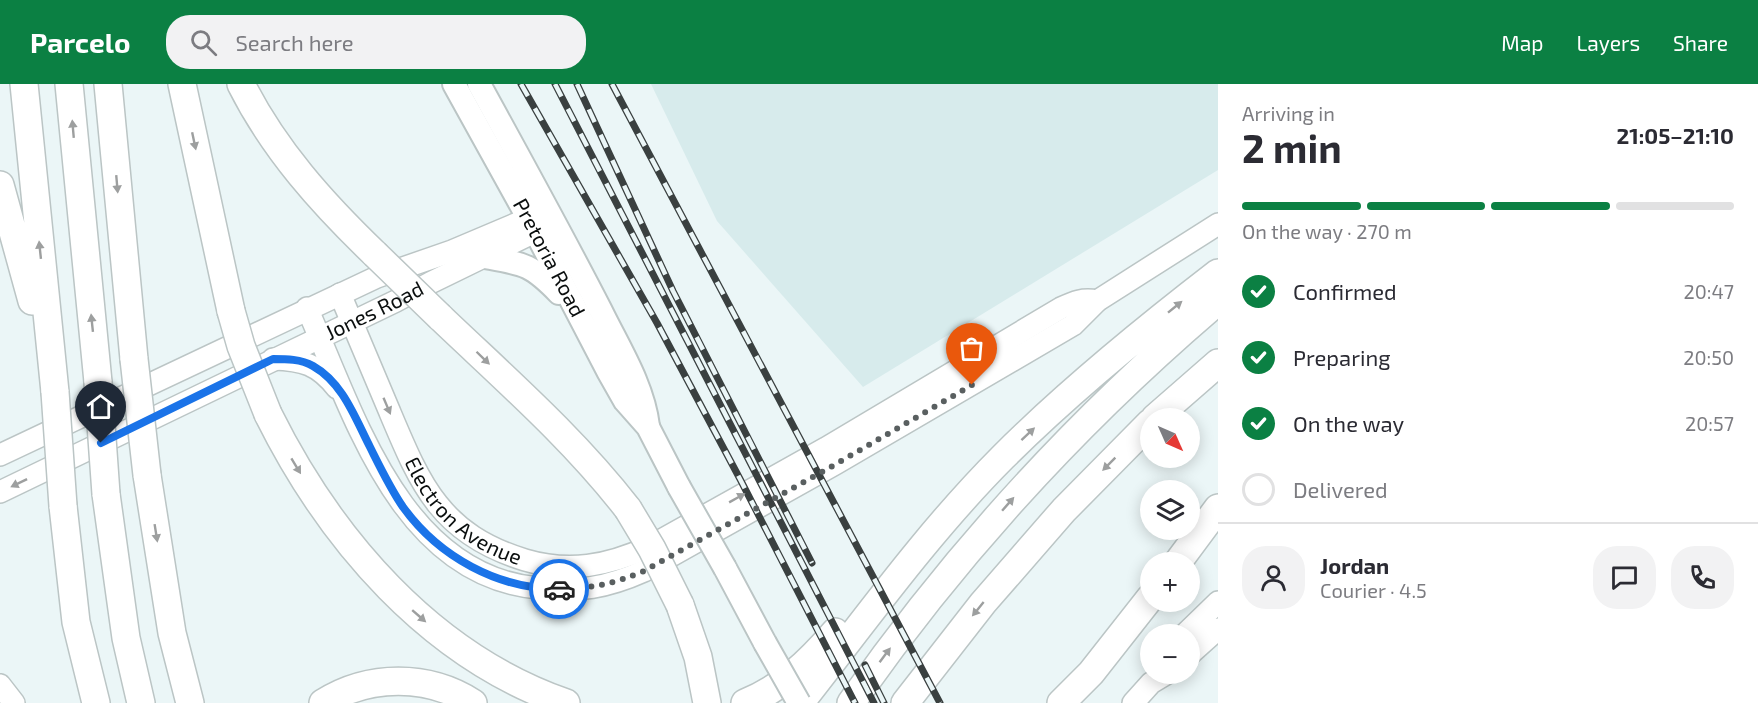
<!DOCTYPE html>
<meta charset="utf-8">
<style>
body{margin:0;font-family:"Exo 2",sans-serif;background:#f2f2f3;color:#2b2b33;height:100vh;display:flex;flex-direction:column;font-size:22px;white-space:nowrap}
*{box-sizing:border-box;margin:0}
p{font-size:20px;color:#7c7c81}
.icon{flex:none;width:33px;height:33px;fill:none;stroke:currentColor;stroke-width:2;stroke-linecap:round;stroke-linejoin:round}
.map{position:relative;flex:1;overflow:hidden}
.drawer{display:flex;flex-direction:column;background:#fff;width:540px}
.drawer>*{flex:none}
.needle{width:39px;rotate:135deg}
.fabs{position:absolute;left:1140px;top:324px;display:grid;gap:12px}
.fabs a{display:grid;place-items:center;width:60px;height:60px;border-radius:50%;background:#fff;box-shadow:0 3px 15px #0003;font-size:30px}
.pin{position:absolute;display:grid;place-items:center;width:51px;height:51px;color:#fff;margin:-62px -26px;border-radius:50% 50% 50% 0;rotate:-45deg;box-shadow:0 0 6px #0007}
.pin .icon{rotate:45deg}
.courier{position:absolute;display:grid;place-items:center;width:60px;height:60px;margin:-30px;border:4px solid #1a73e8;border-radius:50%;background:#fff;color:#222;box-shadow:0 2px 8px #0007}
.overview em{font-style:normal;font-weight:700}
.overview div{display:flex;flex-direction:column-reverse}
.overview{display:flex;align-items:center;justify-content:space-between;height:102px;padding:0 24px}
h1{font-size:39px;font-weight:700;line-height:45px}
.bar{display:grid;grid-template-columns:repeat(4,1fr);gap:9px 6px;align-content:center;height:72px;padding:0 24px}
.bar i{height:8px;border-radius:4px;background:#e1e1e2}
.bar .current{background:#0b8043}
.bar p{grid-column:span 4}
.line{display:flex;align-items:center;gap:15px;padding:0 24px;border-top:2px solid #e1e1e2}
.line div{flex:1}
.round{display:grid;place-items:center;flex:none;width:63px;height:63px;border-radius:24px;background:#f2f2f3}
ol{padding:0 24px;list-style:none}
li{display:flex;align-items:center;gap:18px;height:66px}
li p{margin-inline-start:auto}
li .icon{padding:6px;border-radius:50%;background:#0b8043;color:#fff;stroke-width:4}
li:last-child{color:#7c7c81}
li i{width:33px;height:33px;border:3px solid #e1e1e2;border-radius:50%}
header{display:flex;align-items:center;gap:36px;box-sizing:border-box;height:84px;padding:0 30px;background:#0b8043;color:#fff}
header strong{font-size:28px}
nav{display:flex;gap:33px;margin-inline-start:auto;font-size:21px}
.search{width:420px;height:54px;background:#f2f2f3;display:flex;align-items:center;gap:15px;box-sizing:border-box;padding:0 21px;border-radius:24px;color:#7c7c81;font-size:22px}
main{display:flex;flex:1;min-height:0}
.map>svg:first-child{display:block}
.built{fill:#d7ebec}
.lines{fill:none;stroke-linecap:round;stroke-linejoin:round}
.secondary-casing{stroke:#bbc5c5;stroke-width:24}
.primary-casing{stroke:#bbc5c5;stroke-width:26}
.highway-casing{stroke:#bbc5c5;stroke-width:30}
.secondary{stroke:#fff;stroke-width:21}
.primary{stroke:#fff;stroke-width:22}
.highway{stroke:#fff;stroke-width:27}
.rail-casing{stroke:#3a4040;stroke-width:7}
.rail{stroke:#ebf6f7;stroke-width:4.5;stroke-dasharray:14;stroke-linecap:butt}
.primary-bridge-casing{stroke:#bbc5c5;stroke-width:26;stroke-linecap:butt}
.highway-bridge-casing{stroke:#bbc5c5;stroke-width:30;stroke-linecap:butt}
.primary-bridge{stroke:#fff;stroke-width:22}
.highway-bridge{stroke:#fff;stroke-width:27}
.oneway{fill:#9d9f9f}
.done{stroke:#595f60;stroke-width:6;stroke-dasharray:0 10.8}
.route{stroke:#1a73e8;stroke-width:8}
.labels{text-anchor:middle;stroke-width:6;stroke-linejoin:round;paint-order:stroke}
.street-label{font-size:21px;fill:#0a0e0e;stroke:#ebf6f7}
</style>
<header>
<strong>Parcelo</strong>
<div class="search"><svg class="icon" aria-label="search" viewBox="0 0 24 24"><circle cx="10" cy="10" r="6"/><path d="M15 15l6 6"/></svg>Search here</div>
<nav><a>Map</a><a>Layers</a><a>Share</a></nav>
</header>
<main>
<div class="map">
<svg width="1218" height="619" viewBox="0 0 1218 619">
<rect width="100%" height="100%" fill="#ebf6f7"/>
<path class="built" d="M651,0H1218V86L863,303L717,137Z"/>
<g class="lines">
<g class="secondary-casing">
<g id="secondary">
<path id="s1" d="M340,210C355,246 371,283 386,319C419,397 437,449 525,476C569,489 607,482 649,463L826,364L1061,224C1074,218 1083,214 1097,217"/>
<path d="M307,224C354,330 401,492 538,504C579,508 606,504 644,487L835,380L1073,241L1097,217L1218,140"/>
<path d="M273,275C303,276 318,280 337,304"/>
<path d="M0,371L377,193L452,167L544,128"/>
<path id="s2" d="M0,408L396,217L430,199L551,140"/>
<path d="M1185,550L1218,518"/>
<path d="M1190,570L1218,545"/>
<path d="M0,601L14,619"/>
<path d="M1133,619L1151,599L1166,590"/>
</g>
</g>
<g class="primary-casing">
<g id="primary">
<path id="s3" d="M454,0L531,139L608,287L625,317L648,343L679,403"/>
<path d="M479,0C520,75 562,151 601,227C619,264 643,301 648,342"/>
<path d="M485,173C524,180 531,180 559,209"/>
<path d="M725,484L765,559"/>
</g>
</g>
<g class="highway-casing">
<path id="highway" d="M24,0L55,308
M69,0L98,298
M108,0L134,275
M182,0L231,227
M241,0C274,66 323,120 375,170
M0,101L32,217
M440,233C505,295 573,354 628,425
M268,330C330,455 430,572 566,619
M1155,334L1218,279
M147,391L172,549L190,619
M106,410L126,554L141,619
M63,422L76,538L96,619
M1178,478L1218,424
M680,521L698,573L707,619
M323,619C369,590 428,590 473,619
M745,619C782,604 809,578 835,548
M800,619C866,535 928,448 1003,373C1070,306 1144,246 1218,189
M851,619C956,469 1079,335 1218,217
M905,619L983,519L1064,426L1150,339
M1061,619L1091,589L1150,514"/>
</g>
<use href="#secondary" class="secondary"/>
<use href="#primary" class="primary"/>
<use href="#highway" class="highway"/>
<g class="rail-casing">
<path id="rail" d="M521,0L657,239L740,395L855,619
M555,0L874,619
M577,0L673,207L812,479
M612,0L940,619
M865,581L884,619"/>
</g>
<use href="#rail" class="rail"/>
<g class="primary-bridge-casing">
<path id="primary-bridge" d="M679,403L725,484
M765,559L799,619"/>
</g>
<g class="highway-bridge-casing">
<path id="highway-bridge" d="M375,170L440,233
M231,227L241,262L268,330
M134,275L147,391
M98,298L106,410
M55,308L63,422
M628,425L652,465L680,521"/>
</g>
<use href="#primary-bridge" class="primary-bridge"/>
<use href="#highway-bridge" class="highway-bridge"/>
</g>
<defs><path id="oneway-solid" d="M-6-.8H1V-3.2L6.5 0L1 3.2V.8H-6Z" transform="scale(1.5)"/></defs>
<g class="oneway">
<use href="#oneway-solid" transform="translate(73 45) rotate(-95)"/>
<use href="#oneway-solid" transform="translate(194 57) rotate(78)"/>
<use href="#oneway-solid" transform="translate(117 100) rotate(85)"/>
<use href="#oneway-solid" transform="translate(40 166) rotate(-96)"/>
<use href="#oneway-solid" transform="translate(1175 223) rotate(-39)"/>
<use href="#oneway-solid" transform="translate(92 239) rotate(-96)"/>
<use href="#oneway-solid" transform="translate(483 274) rotate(44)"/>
<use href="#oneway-solid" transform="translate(387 322) rotate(67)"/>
<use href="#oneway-solid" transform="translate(1028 350) rotate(-43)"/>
<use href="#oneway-solid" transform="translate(1109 380) rotate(135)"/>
<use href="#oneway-solid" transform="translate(296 382) rotate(59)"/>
<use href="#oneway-solid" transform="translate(19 399) rotate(154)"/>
<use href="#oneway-solid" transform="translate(737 414) rotate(-29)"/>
<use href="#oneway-solid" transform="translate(1008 420) rotate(-49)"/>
<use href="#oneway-solid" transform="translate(156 449) rotate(81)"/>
<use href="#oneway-solid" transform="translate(978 525) rotate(129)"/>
<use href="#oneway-solid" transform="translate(419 532) rotate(41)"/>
<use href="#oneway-solid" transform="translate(885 571) rotate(-53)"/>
</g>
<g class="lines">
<path class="done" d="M559,505C590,505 616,499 644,487L836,380L972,301"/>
<path class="route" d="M101,359L273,275C286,275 301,275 313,282C343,299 355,334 370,363C380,383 390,404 403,423C439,473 498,505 559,505"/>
</g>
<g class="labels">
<g class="street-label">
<text dy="7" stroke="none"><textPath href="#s3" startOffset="198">Pretoria Road</textPath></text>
<text dy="7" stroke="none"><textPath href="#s2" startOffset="416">Jones Road</textPath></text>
<text dy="7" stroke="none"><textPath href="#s1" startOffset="256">Electron Avenue</textPath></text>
</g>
</g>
</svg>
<div class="fabs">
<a><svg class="needle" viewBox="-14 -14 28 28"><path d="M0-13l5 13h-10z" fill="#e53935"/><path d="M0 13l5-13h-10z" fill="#7c7c81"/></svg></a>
<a><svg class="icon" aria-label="layers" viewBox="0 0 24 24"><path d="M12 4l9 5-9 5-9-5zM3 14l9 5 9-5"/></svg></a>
<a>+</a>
<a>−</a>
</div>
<div class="pin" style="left:972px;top:301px;background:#ea580c"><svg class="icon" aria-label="bag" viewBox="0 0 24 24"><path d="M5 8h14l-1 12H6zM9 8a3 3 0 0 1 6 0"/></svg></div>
<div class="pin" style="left:101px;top:359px;background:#1f2937"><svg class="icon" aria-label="home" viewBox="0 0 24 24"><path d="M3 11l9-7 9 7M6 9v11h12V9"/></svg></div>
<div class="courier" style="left:559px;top:505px"><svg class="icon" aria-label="car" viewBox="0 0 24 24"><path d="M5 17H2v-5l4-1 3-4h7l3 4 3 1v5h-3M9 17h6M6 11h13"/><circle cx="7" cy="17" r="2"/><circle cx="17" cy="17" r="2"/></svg></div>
</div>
<section class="drawer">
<div class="overview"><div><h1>2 min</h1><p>Arriving in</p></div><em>21:05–21:10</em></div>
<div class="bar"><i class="current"></i><i class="current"></i><i class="current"></i><i></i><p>On the way · 270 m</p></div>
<ol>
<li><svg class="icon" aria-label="check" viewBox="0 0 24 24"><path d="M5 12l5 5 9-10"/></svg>Confirmed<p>20:47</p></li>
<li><svg class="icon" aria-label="check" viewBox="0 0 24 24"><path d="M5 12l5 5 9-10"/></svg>Preparing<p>20:50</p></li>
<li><svg class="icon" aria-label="check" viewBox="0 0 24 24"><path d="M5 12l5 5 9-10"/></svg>On the way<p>20:57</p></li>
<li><i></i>Delivered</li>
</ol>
<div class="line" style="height:108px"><a class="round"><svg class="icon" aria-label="person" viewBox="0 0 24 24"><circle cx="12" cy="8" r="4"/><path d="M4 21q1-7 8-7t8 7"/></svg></a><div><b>Jordan</b><p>Courier · 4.5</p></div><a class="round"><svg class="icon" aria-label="chat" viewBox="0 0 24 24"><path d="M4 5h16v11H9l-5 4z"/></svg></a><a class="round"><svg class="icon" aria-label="phone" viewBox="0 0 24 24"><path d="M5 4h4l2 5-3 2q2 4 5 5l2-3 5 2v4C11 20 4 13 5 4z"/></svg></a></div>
</section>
</main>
